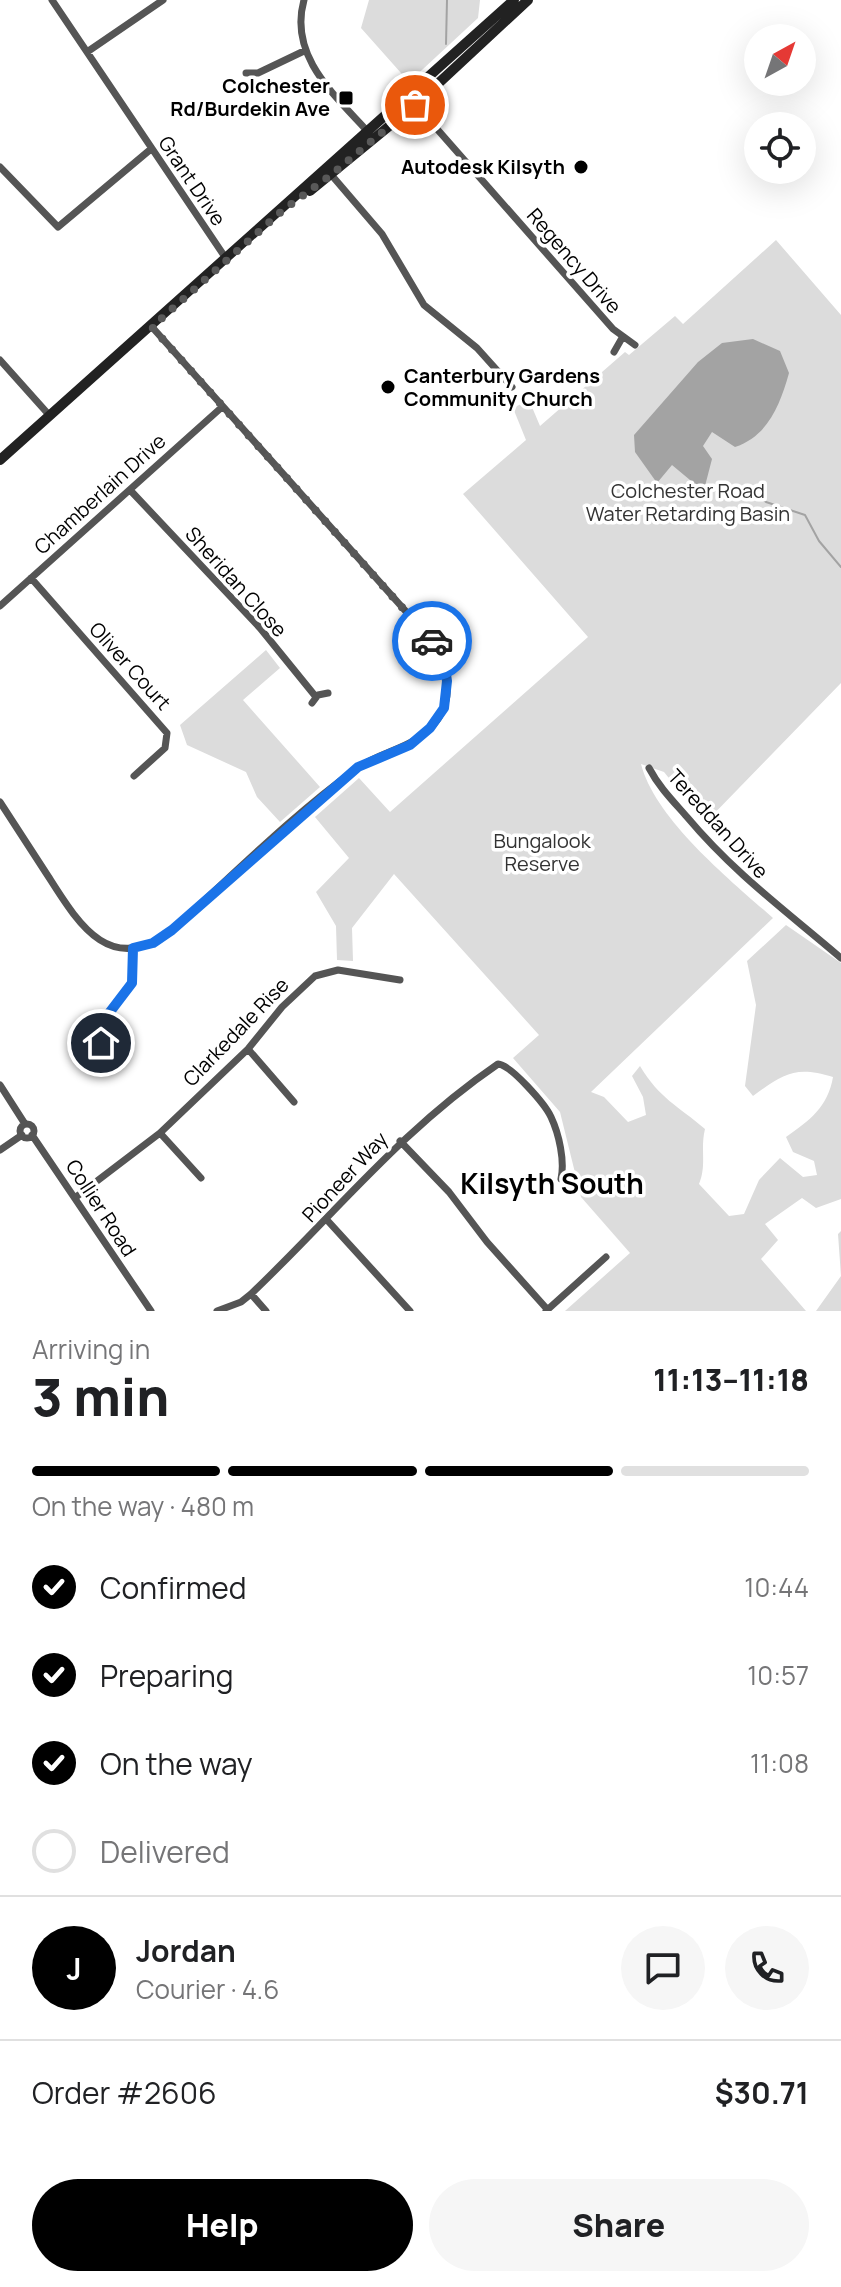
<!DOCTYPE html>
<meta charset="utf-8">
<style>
body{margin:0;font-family:Manrope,sans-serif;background:#f6f6f6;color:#202124;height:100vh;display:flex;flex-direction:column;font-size:30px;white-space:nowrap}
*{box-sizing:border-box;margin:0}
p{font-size:26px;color:#757577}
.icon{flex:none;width:44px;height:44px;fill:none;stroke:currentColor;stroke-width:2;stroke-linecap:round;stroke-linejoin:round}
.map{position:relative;height:1311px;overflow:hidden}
.side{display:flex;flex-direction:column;background:#fff;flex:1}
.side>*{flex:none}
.needle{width:52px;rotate:40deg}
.controls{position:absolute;left:744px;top:24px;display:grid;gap:16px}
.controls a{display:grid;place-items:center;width:72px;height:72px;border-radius:50%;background:#fff;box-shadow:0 8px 32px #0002;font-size:40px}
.pin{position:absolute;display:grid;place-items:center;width:68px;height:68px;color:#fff;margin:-34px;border:4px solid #fff;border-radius:50%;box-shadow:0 2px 8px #0007}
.courier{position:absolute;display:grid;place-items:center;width:80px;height:80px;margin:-40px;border:6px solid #1a73e8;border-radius:50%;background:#fff;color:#222;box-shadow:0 2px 10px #0007}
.summary em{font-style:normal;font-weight:800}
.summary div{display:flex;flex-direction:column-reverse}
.summary{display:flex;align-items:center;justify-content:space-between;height:136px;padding:0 32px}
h1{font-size:52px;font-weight:800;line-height:60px}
.bar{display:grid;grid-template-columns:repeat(4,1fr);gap:12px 8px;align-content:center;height:96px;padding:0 32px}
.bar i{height:10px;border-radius:6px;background:#e0e0e0}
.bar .selected{background:#000}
.bar p{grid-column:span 4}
.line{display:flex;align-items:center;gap:20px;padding:0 32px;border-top:2px solid #e0e0e0}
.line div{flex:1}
.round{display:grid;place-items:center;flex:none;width:84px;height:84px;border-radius:42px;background:#f6f6f6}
ol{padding:0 32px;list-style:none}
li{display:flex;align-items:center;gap:24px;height:88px}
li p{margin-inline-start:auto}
li .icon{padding:8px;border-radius:50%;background:#000;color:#fff;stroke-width:4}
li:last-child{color:#757577}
li i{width:44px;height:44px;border:4px solid #e0e0e0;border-radius:50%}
.action{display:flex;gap:16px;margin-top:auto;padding:16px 32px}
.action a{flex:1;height:92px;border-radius:48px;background:#000;color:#fff;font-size:32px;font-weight:800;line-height:92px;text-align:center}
.action a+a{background:#f6f6f6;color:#202124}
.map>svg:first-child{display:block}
.green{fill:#dcdcdc}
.water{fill:#a3a3a3}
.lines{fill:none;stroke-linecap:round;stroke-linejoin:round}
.stream{stroke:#a3a3a3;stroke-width:2}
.street{stroke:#555;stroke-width:7}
.secondary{stroke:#222;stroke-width:10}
.done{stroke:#595959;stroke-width:8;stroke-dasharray:0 14.4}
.route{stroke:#1a73e8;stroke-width:10}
.poi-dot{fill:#000;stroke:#fff;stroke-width:3}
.labels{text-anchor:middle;stroke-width:7;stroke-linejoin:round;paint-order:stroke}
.poi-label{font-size:20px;font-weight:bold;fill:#000;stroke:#fff;text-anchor:end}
.street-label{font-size:20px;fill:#000;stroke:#fff}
.park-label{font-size:20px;fill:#333;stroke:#fff}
.district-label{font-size:28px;font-weight:bold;fill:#000;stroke:#fff}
</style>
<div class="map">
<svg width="841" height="1311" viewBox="0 0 841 1311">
<rect width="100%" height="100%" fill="#fff"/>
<path class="green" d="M369,0H480L478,18L409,82L361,28Z
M776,240L841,315V683L705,823L664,772L641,764C655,819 730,880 773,918L591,1092L604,1097L628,1122L646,1115L643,1097L632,1076L640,1066C660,1099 677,1105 705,1129C700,1149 707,1165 699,1184L729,1216L744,1214L759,1180L780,1158L803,1177L817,1175L814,1161L793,1152L786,1137C809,1121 828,1107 833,1077C795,1065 783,1074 753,1096L745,1086L756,1005L747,961L786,925L841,963V1199L816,1208L802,1198L765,1224L778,1240L761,1259L806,1311H565L630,1253L581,1197L560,1112L513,1058L539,1035L394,874L352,928L353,961L337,960L336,926L316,892L349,858L315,817L359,778L390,812L588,637L463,494L526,440L513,408L529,400L540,426L625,352L629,355L675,316L683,324Z
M266,650L280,668L243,700L320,787L280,822L257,797L246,772L187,745L180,725Z
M841,1231V1311H816L841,1276L838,1234Z"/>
<path class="water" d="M753,339L780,351L789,373C780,405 768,436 735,447L712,432L703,446L712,459L705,486L696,485L672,465L657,483L635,452L634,435L698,362L722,343Z"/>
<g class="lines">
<path class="stream" d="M446,44L447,0
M705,486L719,492L747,488L766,502L805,515L819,541L841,567"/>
<path class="street" d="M52,0L227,260
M304,0C288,57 336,96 370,134
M87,52L163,0
M246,73H258L304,51
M408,96L613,329L635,345
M0,167L58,227L151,149
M328,171L382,234L424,305L477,348L512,387
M614,352L622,338
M0,360L50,416
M130,490L260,628L316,697
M31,578L167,733L165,748L134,776
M0,606L222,407
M312,703L318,695L328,693
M649,768C659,787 673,801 687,817C735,874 785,910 841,958
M0,802C16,827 32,851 48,876C78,923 110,978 172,930C232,876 291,816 356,769C383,749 417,749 438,719C454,695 447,667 435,644L152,327
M85,1020L100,1025L101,1043
M100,1025L132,983L133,948
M248,1049L294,1102
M0,1085L25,1124
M20 1131a7 7 0 1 1 14 0a7 7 0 1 1-14 0Z
M160,1133L201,1178
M32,1135L151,1311
M400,1141L449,1192L487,1242L547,1309
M0,1150L22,1135
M76,1197L160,1133L248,1049L282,1007L315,976L338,970L400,980
M327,1220L410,1311
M251,1294L266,1311
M217,1311L241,1302L251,1294C335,1214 400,1131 498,1064C511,1065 545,1104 551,1117C559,1134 565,1161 561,1179
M546,1311L606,1257"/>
<path class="secondary" d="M310,191L415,105L528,0
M0,460L514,0"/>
</g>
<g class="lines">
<path class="done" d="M415,105L331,175L283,210L152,327L432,641"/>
<path class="route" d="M101,1043L100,1025L132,983L133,948L153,943L172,930L358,767L410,745L430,728L444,708L447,681L444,662L432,641"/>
</g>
<g class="poi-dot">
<rect x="338" y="90" width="16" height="16" rx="4"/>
<circle cx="581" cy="167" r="8"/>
<circle cx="388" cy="387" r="8"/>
</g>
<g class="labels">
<g class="poi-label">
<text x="330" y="93">Colchester<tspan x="330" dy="23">Rd/Burdekin Ave</tspan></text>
<text x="565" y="174">Autodesk Kilsyth</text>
<text x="404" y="383" text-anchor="start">Canterbury Gardens<tspan x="404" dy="23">Community Church</tspan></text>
</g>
<g class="street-label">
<text transform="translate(192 181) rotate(56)" y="7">Grant Drive</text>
<text transform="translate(574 261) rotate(49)" y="7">Regency Drive</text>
<text transform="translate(100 494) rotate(-42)" y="7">Chamberlain Drive</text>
<text transform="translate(236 582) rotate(48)" y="7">Sheridan Close</text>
<text transform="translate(130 666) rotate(48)" y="7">Oliver Court</text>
<text transform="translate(718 824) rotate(48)" y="7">Tereddan Drive</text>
<text transform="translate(236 1032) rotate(-46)" y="7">Clarkedale Rise</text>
<text transform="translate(345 1177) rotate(-47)" y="7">Pioneer Way</text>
<text transform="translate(101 1208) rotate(57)" y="7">Collier Road</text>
</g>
<g class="park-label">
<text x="688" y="498">Colchester Road<tspan x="688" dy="23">Water Retarding Basin</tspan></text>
<text x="542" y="848">Bungalook<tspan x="542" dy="23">Reserve</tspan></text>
</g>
<g class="district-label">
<text x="552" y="1194">Kilsyth South</text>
</g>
</g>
</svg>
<div class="controls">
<a><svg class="needle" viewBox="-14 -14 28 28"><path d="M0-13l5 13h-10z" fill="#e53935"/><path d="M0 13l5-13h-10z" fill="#757577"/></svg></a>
<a><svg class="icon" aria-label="locate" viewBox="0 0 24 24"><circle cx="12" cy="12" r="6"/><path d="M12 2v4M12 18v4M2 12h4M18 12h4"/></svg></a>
</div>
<div class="pin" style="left:415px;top:105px;background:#ea580c"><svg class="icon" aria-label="bag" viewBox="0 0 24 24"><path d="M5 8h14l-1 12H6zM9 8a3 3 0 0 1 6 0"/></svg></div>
<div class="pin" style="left:101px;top:1043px;background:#1f2937"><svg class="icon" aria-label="home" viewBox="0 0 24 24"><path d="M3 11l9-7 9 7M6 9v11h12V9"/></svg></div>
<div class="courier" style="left:432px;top:641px"><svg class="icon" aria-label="car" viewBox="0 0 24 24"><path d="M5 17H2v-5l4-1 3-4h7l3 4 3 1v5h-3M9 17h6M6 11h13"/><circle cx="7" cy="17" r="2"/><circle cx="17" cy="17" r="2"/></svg></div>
</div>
<section class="side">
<div class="summary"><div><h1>3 min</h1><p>Arriving in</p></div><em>11:13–11:18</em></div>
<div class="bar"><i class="selected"></i><i class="selected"></i><i class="selected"></i><i></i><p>On the way · 480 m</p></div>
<ol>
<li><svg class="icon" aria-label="check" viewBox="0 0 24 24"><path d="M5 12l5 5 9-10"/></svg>Confirmed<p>10:44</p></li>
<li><svg class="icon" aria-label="check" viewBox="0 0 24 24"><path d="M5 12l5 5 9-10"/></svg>Preparing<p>10:57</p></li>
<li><svg class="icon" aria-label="check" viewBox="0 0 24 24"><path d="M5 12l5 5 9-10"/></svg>On the way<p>11:08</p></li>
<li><i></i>Delivered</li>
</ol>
<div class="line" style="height:144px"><b class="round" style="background:#000;color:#fff">J</b><div><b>Jordan</b><p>Courier · 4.6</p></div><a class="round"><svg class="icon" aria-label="chat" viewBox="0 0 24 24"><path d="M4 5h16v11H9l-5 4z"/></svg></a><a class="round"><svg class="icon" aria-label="phone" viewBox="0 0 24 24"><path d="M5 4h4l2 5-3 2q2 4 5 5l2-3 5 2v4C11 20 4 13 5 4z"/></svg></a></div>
<div class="line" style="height:104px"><div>Order #2606</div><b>$30.71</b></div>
<div class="action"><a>Help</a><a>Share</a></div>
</section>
